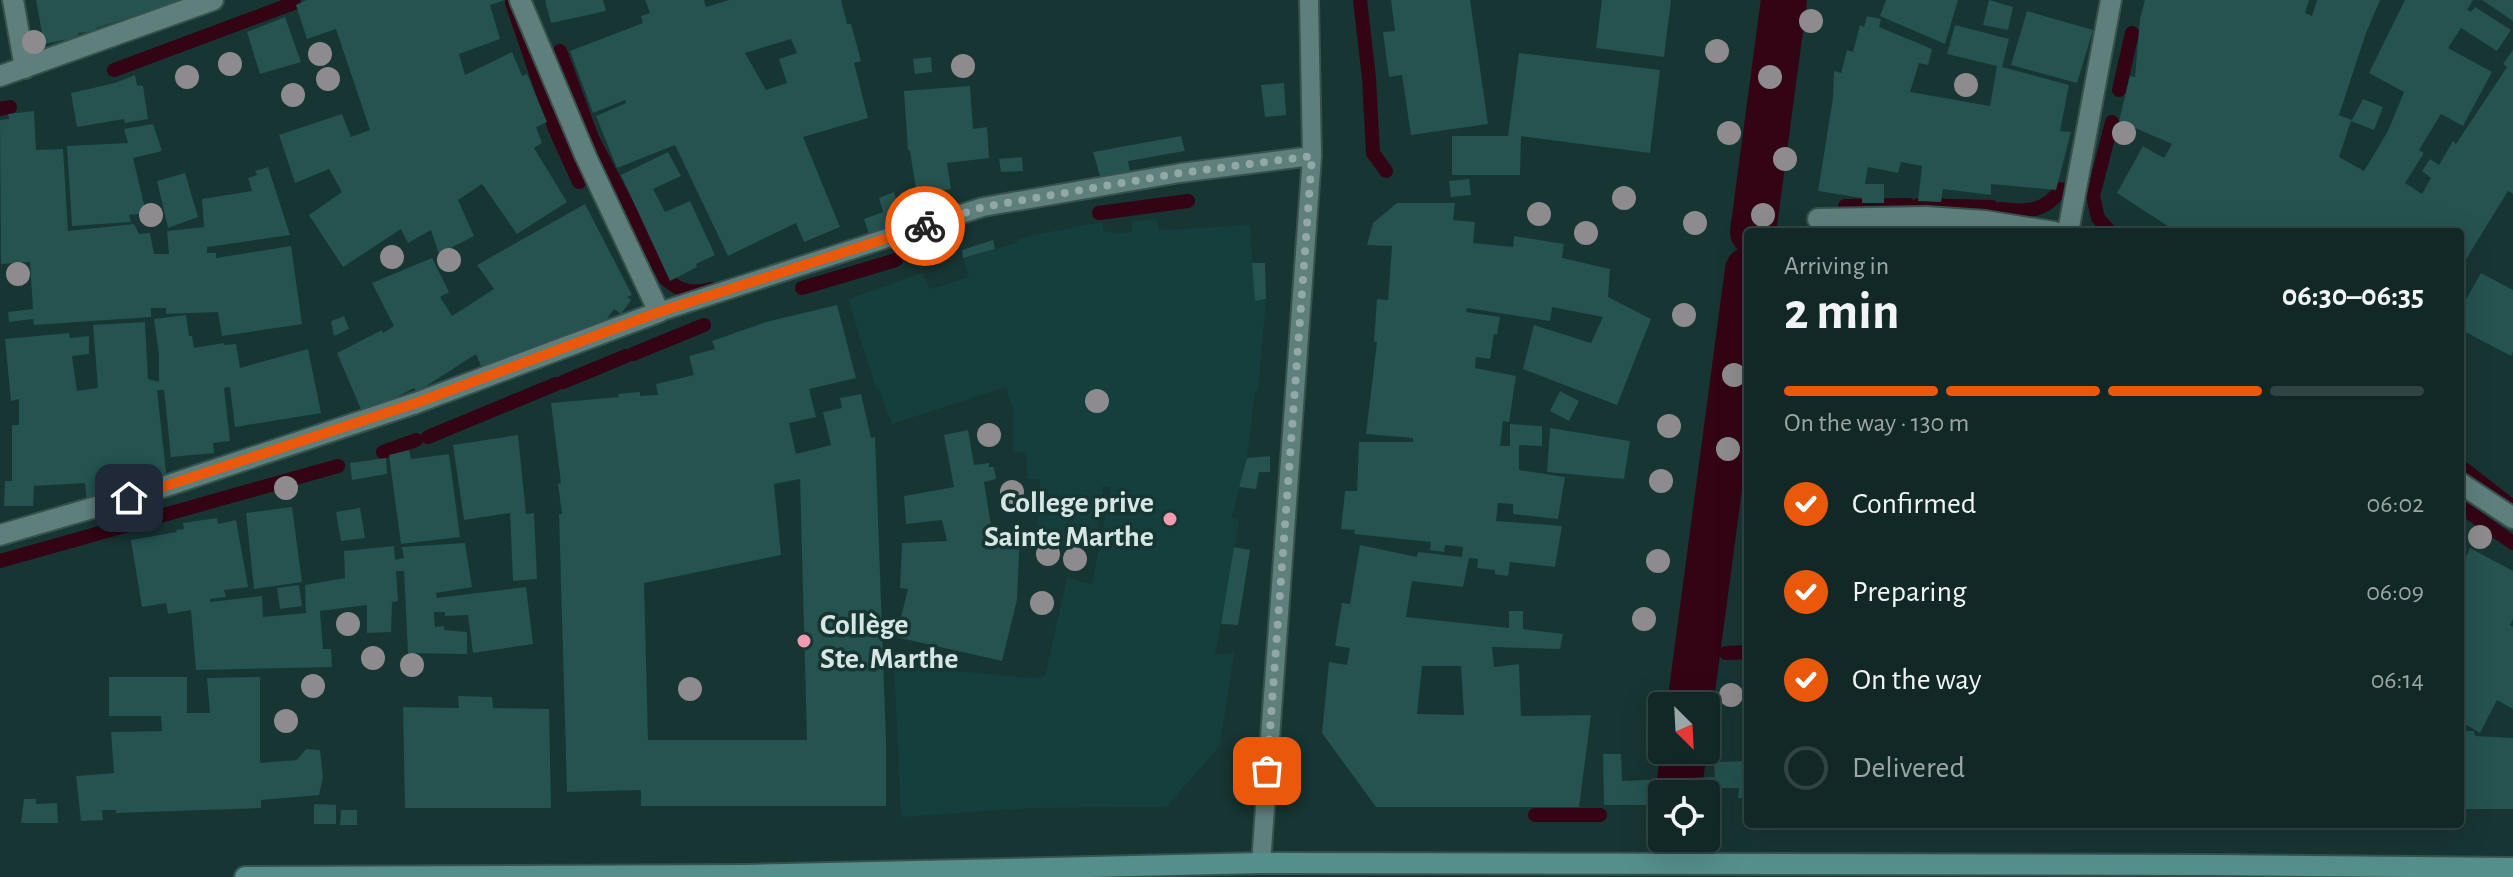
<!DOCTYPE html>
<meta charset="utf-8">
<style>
body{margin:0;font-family:"Alegreya Sans",sans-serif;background:#1a302e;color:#f1f3f6;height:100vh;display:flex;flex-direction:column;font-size:30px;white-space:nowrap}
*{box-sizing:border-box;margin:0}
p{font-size:26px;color:#9ca6a7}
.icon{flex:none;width:44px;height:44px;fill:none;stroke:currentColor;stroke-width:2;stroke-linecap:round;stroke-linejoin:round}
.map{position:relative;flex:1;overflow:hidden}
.sheet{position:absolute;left:1744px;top:228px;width:720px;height:600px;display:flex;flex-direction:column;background:#112826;border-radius:8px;box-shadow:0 8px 32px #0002,0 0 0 2px #304443}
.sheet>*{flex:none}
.needle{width:52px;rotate:156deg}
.fabs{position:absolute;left:1648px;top:692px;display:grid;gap:16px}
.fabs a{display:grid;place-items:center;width:72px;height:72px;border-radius:8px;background:#112826;box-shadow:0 8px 32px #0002,0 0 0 2px #304443;font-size:40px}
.pin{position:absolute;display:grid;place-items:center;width:68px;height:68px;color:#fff;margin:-34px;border-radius:16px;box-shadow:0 4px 12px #0006}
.courier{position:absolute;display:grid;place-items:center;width:80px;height:80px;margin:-40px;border:6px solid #ea580c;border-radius:50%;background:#fff;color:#222;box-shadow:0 2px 10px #0007}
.head em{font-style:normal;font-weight:700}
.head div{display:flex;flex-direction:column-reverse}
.head{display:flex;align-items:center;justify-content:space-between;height:136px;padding:0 40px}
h1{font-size:52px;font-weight:700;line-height:60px}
.bar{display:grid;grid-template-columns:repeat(4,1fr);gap:12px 8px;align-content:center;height:96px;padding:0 40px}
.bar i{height:10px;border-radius:6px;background:#304443}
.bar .current{background:#ea580c}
.bar p{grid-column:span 4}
ol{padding:0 40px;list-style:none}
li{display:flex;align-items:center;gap:24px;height:88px}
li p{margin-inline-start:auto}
li .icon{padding:8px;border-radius:50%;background:#ea580c;color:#fff;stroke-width:4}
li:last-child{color:#9ca6a7}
li i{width:44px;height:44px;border:4px solid #304443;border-radius:50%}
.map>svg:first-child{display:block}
.built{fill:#143f3c}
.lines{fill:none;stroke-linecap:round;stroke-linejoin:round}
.stream{stroke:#330414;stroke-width:14}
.canal{stroke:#330414;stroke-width:46}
.building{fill:#245350;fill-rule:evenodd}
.service-casing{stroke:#37514f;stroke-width:22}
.minor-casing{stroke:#37514f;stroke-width:24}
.secondary-casing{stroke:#37514f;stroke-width:24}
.service{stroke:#5f7f7c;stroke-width:18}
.minor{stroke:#5f7f7c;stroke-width:20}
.secondary{stroke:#558f8b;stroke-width:20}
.tree{fill:#8d8b8d}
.done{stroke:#92a8a6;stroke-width:8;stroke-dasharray:0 14.4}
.route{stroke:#ea580c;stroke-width:10}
.poi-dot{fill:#f29aae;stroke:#173533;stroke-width:3}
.labels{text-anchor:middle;stroke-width:7;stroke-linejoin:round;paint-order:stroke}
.poi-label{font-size:30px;font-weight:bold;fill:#d5e6e4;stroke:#173533;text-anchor:end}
</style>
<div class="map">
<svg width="2513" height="877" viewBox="0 0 2513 877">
<rect width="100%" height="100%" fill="#173533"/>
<path class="built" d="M1157,219L1159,230L1250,225L1255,301L1266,299L1258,391H1255L1247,458L1232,517L1239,520L1215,655L1234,653L1220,746L1166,807L1032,808L901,817L894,665L1031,678L1045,676L1067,578L1092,584L1111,487L1103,486L1096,546L1036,544L1040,479H1027V453L1013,452V411L1006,387L892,424L879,389H876L848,299L922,273L930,289L969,277L963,258L1017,243V240L1033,235L1102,222L1104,232L1110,231L1112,234L1132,232V221Z"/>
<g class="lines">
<path class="stream" d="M1360,0L1369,78L1373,153L1386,171
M512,3L555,129L579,182
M560,51L592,138L665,278C678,291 693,295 711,289
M114,70L294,3
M2119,90L2132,33
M0,109L10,107
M1919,205L1992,207
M1845,206L1909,205
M2000,209C2025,212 2045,213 2061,189
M1099,213L1188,201
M2110,232L2098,218L2093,196L2112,122
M802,288L896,260
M633,354L704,325
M563,382L626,356
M428,437L556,384
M383,452L416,440
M2460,466L2513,507
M2460,506L2513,543
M0,561L338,466
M1726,653L1748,652
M1535,815H1600"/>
<path class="canal" d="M1753,232L1784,0
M1690,706L1748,270
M1678,794L1684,750"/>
</g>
<path class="building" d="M36,0H195L153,17L150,11L96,28V31L78,33L79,37L44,44Z
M306,0H505L490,5L500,39L459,54L465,75L512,52L522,76L527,74L547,122L536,127L542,143L534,148L567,202L517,234L482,184L458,200L474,236L439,254L431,230L408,243L401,229L343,267L309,215L342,192L329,169L295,183L279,135L342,114L351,137L370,130L336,29L307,39L296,5Z
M545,0H603L606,11L551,23Z
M645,0H704L706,7L729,0H841L847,24H851L861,61L854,63L868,118L803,137L840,227L804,242L796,223L728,256L675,145L617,168L596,116L626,103L625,100L593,113L570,51L643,23L641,16L650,13ZM791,39L797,53L779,59L787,83L766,90L745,53Z
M1391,0H1470L1488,124L1411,135L1402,75L1389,77L1383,32L1395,31Z
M1602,0H1671L1664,57L1596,48Z
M1886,0H1958L1945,44L1880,16Z
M1989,0L2013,7L2008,30L1983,25Z
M2145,0H2309L2305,13L2312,16L2317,0H2380L2366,33L2339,115L2352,120L2363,99L2383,107L2374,130L2351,121L2339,157L2364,171L2388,131L2404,92L2369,73L2405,0H2473L2467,10L2471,12L2475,7L2511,30L2497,51L2461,28L2448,48L2492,72L2463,126L2441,114L2419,150L2424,153L2405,183L2422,194L2431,178L2422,171L2430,159L2439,165L2453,141L2456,144L2507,67L2503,64L2513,50V194L2508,191L2460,269V232H2177L2117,193L2143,146L2164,158L2172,144L2119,121L2130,76L2135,77L2140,19Z
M2482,0H2513V21Z
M2027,11L2093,30L2077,83L2011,65Z
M1867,16L1881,19L1879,27L1932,49L1928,65L1919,63L1910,92L1990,106L1997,66L1947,54L1955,25L2009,39L2002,67L2069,85L2060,131L2071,132L2056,190L1991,184V195L1943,189L1941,202L1918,201L1922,166L1901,162L1898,173L1868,167L1865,184H1884V203H1862V198L1818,191L1833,98L1834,71L1841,73L1847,50L1853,52L1860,25L1864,27Z
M285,17L301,62L260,74L247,32Z
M1519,53L1660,70L1650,153L1521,136L1520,175H1452V136H1508Z
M931,57L932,72L915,74L913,59Z
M135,75L137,85L143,86L148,119L125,123L124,119L77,127L71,93L115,83Z
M1284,83L1286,115L1265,117L1261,85Z
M970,86L973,129L987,127L989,158L947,163L951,189L917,195L910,151L908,150L904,91Z
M34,111L36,150L63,149L68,231L134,224L139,234L150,233L154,254H169L167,231L204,227L202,199L252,191L248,178L257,175L255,171L268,167L290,235L207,247V253H216V258L291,246L302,324L222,336L218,312L166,314V308H151V317L34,325L33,319L9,322L8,312L33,309L30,262L1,264L0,120L9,119L8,114Z
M153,124L162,151L133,158L146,213L129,215L131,222L72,226L67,146L128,143L124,129Z
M1181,136L1185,151L1128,161L1130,172L1100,176L1093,152Z
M668,152L681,176L653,189L665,212L690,201L715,255L696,264L697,267L670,281L621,175Z
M1022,157L1023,171L1001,172L999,159Z
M185,173L198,217L168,228L157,181Z
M1469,179L1471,195L1451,197L1449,181Z
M894,192L899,208L895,209L899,222L869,234L864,219L883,212L879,198Z
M1397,203H1455L1453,220L1475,222L1473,243L1513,247L1514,236L1564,244L1562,258L1610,269L1608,297L1651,319L1617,405L1523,369L1534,325L1591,343L1603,317L1552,307L1550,321L1467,308L1466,312L1500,317L1497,335L1494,334L1490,359L1476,357L1475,368L1516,376L1509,422L1503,421L1500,446H1510V424L1542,426V446L1519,445V470L1565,477L1558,519L1513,514V504L1498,503L1496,521L1562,526L1555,567L1510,562L1508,576L1495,574V570L1477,568L1478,559L1469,558L1463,587L1412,581L1406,617L1509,628V611H1523V629L1563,634L1560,649L1492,647L1494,667L1519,664L1521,716L1591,715L1579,807H1376L1322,733L1329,662L1347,665L1350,648L1335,646L1342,603L1350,604L1360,545L1417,557L1418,552L1462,557L1463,547L1445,545L1444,552L1430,550L1431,542L1354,534L1355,530L1341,529L1345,491H1357L1359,442H1413V438L1366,434L1377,342H1374L1377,299L1388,300L1392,246L1367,245L1373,223ZM1422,666H1461L1464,715L1417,714Z
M585,204L632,295L627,297L631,300L621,314L614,309L606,320L544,352L483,370L476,354L417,392L414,388L363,414L337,353L382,330L383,333L394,326L372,283L432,258L449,292L440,297L452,316L494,289L477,265Z
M993,240L995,249L963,258L962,250Z
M1252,263H1265L1266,299L1255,301Z
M2481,273L2513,290V352L2511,356L2460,329V310Z
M837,305L856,378L809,389L816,417L789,423L796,454L831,445L823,412L842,408L840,398L861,394L871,438L875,437L886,740V806H641V790L567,792L559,514H562L558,484L561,483L551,403L619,397L618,394L640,392V396L658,395L656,384L694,375L689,356L715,349L712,341L766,322ZM800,479L807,740H648L644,583L781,555L774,484Z
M186,315L189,336H192L194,348L224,343V345L236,344L240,368L308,349L321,413L235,427L230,387L224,388L230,441L213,443L214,453L171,457L164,390H157L167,481L87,503L85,483L34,486L33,506H4L5,481H12V425H19V399L11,401L5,339L69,333L70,338L89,336V354L72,356L77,391L98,388L93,325L145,322L148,379L159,382V354L154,319Z
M344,316L349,329L334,336L331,321Z
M1560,391L1579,401L1569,421L1550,411Z
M1550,428L1630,441L1624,479L1547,472Z
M968,430L974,465L989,463V467H994L996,479L984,482L992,532L1020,533L1017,600L1002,661L896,637L908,589L900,588L902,543L947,541L942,520L906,524L904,496L954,487L944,435Z
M518,435L526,514L534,513L537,579L513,581L510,513L464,520L453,445Z
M409,450L411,459L449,454L460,537L401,544L389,455Z
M1270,456V472H1259L1256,489L1239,487L1247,458Z
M386,458L387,474L352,480L350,463Z
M292,507L302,582L254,589L246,513Z
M360,508L365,538L341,541L336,512Z
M217,518L218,524L236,520L248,587L224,590L226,597L210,599V602L262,596L263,617L306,613L305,585L345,578L344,551L394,546L395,560L404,558L402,547L465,543L472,587L436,593L437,598L526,587L533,644L473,653L468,615L445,616V612H434L435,627L444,626V630L467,632V654L408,653L404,571H396L398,601L392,602L391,632L367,633V605L320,611L323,649H331L332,667L196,670L191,610L168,614L166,603L142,607L131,540L177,532L176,530L184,529L183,523Z
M1234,547L1250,550L1238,625L1221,624Z
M2470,548L2513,571V619L2510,625L2513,627V709L2497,700L2480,733L2460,721V570Z
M299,585L302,606L280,609L277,588Z
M109,677H187V713H210L207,678L260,677V763L297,760L306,749L320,750L323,777L319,795L261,800V808L116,813V810H102L103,820L81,821L76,776L114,773L111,732L162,731L161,716H109Z
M458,696L492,697L493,708L549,709L551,808H405L403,707L459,708Z
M2460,731H2474L2475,736L2513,738V809H2460Z
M1603,754H1621L1622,781L1715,777L1714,762L1748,761V798H1738L1739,788H1714V798H1706V794H1662V805H1604Z
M24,799H36V804L57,803L58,823H21Z
M314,804L336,805V824H314Z
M341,810H357V825H340Z"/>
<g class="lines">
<g class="service-casing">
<path id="service" d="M659,312L983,207L1180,173L1312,156
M1261,863L1312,156L1309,0"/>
</g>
<g class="minor-casing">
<path id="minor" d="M13,0L25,68
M0,76L213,0
M1818,219L1926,217L1985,221L2054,232
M2068,232L2111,0
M2460,483L2513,518
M0,535L154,490L416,403L659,312L586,157L520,0"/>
</g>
<g class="secondary-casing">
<path id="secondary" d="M245,877L744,875L1261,863L2213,865L2513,868"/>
</g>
<use href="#service" class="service"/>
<use href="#minor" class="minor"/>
<use href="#secondary" class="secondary"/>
</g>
<g class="tree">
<circle cx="1811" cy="21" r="12"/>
<circle cx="34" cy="42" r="12"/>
<circle cx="1717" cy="51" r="12"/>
<circle cx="320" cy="54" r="12"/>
<circle cx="230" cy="64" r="12"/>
<circle cx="963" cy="66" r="12"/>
<circle cx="187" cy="77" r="12"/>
<circle cx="1770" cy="77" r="12"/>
<circle cx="328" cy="79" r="12"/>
<circle cx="1966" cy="85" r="12"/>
<circle cx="293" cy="95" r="12"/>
<circle cx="1729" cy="133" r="12"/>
<circle cx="2124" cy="133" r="12"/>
<circle cx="1785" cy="159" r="12"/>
<circle cx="1624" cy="198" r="12"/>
<circle cx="1539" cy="214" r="12"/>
<circle cx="151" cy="215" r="12"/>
<circle cx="1763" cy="215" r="12"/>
<circle cx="1695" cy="223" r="12"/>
<circle cx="1586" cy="233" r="12"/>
<circle cx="392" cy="257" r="12"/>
<circle cx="449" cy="260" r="12"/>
<circle cx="18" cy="274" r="12"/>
<circle cx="1684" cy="315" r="12"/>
<circle cx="1734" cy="375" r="12"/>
<circle cx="1097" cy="401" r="12"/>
<circle cx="1669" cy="426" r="12"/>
<circle cx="989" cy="435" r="12"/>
<circle cx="1728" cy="449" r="12"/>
<circle cx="1661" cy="481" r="12"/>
<circle cx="286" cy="488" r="12"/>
<circle cx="1012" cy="492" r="12"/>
<circle cx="2480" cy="537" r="12"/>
<circle cx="1048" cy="554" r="12"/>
<circle cx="1075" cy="559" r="12"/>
<circle cx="1658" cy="561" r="12"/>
<circle cx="1042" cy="603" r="12"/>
<circle cx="1644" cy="619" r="12"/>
<circle cx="348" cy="624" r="12"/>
<circle cx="373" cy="658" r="12"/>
<circle cx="412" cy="665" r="12"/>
<circle cx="313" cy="686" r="12"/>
<circle cx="690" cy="689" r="12"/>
<circle cx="1731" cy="695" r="12"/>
<circle cx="286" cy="721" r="12"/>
</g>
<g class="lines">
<path class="done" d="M925,226L983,207L1180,173L1312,156L1267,771"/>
<path class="route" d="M129,498L416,403L659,312L925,226"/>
</g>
<g class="poi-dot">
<circle cx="1170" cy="519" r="8"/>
<circle cx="804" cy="641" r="8"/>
</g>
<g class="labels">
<g class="poi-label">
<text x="1154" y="512">College prive<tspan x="1154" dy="34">Sainte Marthe</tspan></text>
<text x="820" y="634" text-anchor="start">Collège<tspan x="820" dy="34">Ste. Marthe</tspan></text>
</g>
</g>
</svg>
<div class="fabs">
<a><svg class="needle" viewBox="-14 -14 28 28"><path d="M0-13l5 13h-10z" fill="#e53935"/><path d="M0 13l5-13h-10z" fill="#9ca6a7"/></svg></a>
<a><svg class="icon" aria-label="locate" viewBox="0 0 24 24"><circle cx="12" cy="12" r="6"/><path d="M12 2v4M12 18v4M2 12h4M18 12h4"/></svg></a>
</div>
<div class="pin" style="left:1267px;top:771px;background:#ea580c"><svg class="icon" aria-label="bag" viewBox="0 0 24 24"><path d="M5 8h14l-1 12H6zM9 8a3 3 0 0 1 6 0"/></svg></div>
<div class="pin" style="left:129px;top:498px;background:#1f2937"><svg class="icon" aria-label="home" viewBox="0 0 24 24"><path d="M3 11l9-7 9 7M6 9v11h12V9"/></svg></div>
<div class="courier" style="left:925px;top:226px"><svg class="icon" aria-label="bike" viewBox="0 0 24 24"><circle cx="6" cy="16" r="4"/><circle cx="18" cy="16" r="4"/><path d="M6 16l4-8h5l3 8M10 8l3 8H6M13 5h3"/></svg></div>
<section class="sheet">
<div class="head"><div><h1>2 min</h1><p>Arriving in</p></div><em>06:30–06:35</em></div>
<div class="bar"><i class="current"></i><i class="current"></i><i class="current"></i><i></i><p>On the way · 130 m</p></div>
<ol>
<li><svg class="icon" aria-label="check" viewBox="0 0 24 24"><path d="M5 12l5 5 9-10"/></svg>Confirmed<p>06:02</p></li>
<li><svg class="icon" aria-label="check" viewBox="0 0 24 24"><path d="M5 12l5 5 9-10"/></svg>Preparing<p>06:09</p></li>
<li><svg class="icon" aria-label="check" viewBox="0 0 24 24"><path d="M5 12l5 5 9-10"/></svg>On the way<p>06:14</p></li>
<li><i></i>Delivered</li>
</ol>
</section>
</div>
